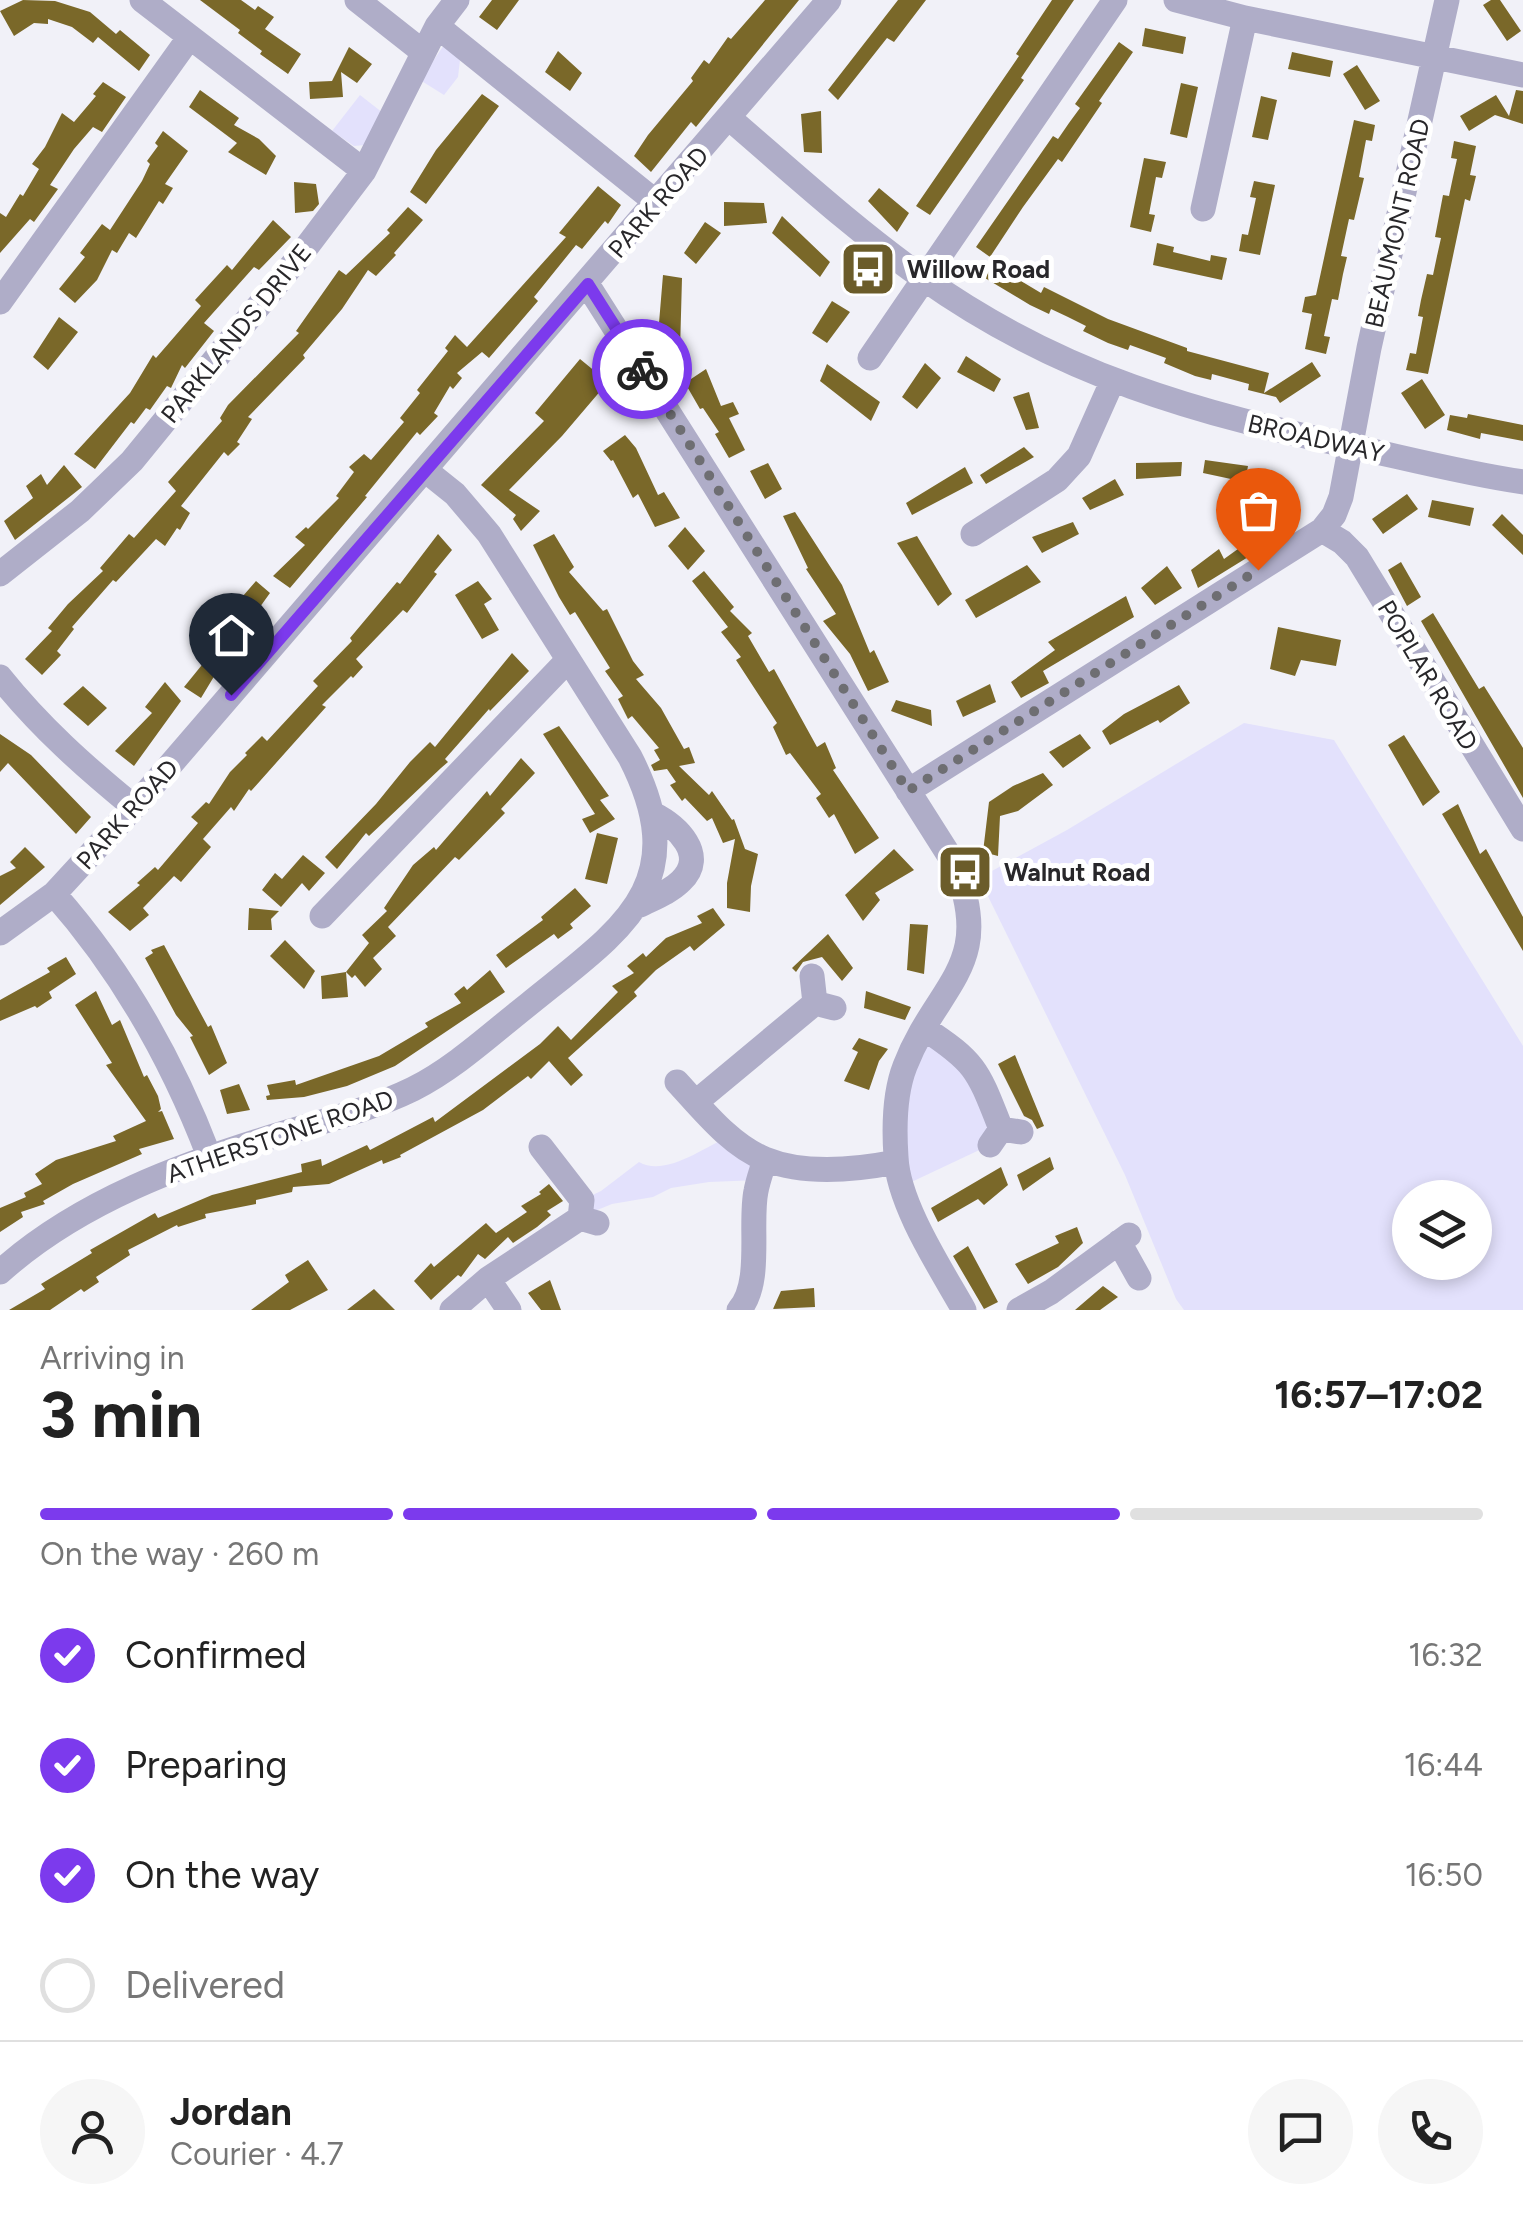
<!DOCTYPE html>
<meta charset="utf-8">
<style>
body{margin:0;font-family:Figtree,sans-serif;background:#f6f6f6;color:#222;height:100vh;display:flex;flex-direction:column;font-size:38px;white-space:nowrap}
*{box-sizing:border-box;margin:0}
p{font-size:32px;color:#767676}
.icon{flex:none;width:55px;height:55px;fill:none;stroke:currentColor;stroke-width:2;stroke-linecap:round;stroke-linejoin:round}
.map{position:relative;height:1310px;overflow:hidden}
.details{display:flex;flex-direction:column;background:#fff;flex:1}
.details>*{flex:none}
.fabs{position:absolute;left:1392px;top:1180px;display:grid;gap:20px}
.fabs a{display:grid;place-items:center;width:100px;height:100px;border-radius:50%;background:#fff;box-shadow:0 5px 15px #0003;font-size:50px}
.pin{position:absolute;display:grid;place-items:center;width:85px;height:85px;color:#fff;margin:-102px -42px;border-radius:50% 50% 50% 0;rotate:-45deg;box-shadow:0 0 10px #0007}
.pin .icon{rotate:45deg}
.courier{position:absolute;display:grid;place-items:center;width:100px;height:100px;margin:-50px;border:8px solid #7c3aed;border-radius:50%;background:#fff;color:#222;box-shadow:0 2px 12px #0007}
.headline em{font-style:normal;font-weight:700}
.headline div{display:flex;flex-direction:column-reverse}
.headline{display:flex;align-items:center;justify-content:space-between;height:170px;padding:0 40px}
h1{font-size:65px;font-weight:700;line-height:75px}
.bar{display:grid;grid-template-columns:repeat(4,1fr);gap:15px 10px;align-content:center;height:120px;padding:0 40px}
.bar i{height:12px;border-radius:8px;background:#e0e0e0}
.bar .on{background:#7c3aed}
.bar p{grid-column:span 4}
.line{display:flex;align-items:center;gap:25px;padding:0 40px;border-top:2px solid #e0e0e0}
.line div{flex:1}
.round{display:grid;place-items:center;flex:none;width:105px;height:105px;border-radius:52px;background:#f6f6f6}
ol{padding:0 40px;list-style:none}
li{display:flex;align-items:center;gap:30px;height:110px}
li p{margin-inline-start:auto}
li .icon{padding:10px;border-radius:50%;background:#7c3aed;color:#fff;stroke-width:4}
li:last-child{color:#767676}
li i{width:55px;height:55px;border:5px solid #e0e0e0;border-radius:50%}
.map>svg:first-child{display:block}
.green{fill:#e3e1fc;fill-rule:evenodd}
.building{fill:#7a6829}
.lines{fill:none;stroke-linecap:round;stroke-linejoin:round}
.minor{stroke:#afadc8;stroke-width:25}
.done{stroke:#6e6e72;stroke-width:10;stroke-dasharray:0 18}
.route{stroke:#7c3aed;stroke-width:12}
.labels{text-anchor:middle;stroke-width:10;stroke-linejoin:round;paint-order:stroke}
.street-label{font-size:25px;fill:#28272a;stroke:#fff}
.poi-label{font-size:25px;font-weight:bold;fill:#28272a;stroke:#fff;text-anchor:start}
</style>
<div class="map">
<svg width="1523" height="1310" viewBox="0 0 1523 1310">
<rect width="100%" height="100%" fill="#f1f1f8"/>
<path class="green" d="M444,45L460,60L458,77L444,95L420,80Z
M360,95L383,113L365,145L354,146L332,131Z
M1244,723L1334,740L1523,1046V1310H1184L1176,1299L1125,1175L979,878L1067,830ZM1410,1198H1475V1262H1410Z
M925,1029L981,1077L990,1145L903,1186L896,1107Z
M728,1137L765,1159L759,1180L709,1182L671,1188L653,1197L612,1204L580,1217L582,1200L601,1191L639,1162C665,1177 703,1148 728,1137Z"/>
<path class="building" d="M23,0L55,1L90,12L116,34L120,30L150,55L139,71L98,37L93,43L72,27L48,19V24L34,23L14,36L0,11Z
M200,0H241L255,10L258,6L274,17L265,29L301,54L288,74L260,54L262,51L238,33L240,30Z
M492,0H519L497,30L479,17Z
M765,0H799L696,127L691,122L651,172L634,156L648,135L693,81L691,78L704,60L709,64L728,37L731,39Z
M898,0H926L894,42L887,38L838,100L828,90Z
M1052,0H1074L1021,78L1024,80L930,215L916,206L1019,56L1016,54Z
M1491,0H1500L1521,31L1507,41L1483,5Z
M1145,28L1186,37L1183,54L1142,46Z
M1119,42L1133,52L1099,101L1102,103L1062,162L1058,159L1023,207L990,257L976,247L1053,136L1058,139L1069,123L1080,108L1075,104Z
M349,47L372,64L357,83L341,72L343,97L310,99L309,82L332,81Z
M558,51L582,73L570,91L545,72Z
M1292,52L1333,61L1330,77L1288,69Z
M1357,65L1380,101L1365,110L1343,74Z
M103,82L126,97L102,132L93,127L74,149L50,185L58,189L34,222L30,219L0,253V213L6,217L20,194L23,196L39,169L32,164L45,147L62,113L74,122L96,96L93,94Z
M1181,83L1198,87L1187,138L1170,134Z
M200,90L239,118L234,125L259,139L276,156L266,175L228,152L237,143L189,107Z
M1516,90L1523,91V124L1495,115L1469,131L1460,116L1496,95L1509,116Z
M482,94L499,106L426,204L410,192L436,150Z
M1261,96L1277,100L1268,140L1252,137Z
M821,111L822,153L804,152L801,114Z
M1354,120L1375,125L1372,141L1366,140L1359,177L1364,178L1354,220L1349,219L1341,256L1347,257L1343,274L1338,300L1332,299L1324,336L1330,337L1326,354L1305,349L1312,314L1302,312L1305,297L1316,295Z
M163,131L188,151L165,184L173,188L163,204L159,201L136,238L129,233L117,253L112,250L97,280L75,303L59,289L85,257L80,253L102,224L110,230L142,181L150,164L147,161L158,146L155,143Z
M1454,141L1476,146L1470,175L1476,176L1470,201L1465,199L1428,374L1406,370L1410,353L1416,354L1423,317L1418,316L1421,300L1427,274L1433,275L1437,256L1441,238L1435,237L1443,195L1449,196L1453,177L1457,159L1451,158Z
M1144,158L1166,162L1162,178L1156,177L1149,214L1155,215L1151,232L1130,227Z
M1254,181L1275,185L1260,255L1239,251L1242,234L1248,235L1252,217L1256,198L1250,197Z
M294,182L316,184L319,204L313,211L295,213Z
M598,186L621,205L608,224L605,221L582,249L576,245L534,297L538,301L489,358L482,352L457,373L462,378L453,389L450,386L434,413L438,416L420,435L417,432L365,496L367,497L290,588L273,576L305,545L295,537L306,527L308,529L339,498L336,496L354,472L349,467L364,454L371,460L404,422L400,418L420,393L417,390L448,351L445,348L455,335L467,347L566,237L559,233Z
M879,188L909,213L897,232L868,201Z
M724,202L764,203L767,223L724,226Z
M408,207L423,220L394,253L396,255L376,276L368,270L342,309L303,355L305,358L248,417L252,419L237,442L240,444L228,456L224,452L181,506L190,513L180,530L177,528L165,546L156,539L116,582L113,580L72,627L74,629L57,651L61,655L42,675L25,659L52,631L48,628L68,604L103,571L100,568L129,534L134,538L176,491L168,482L222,421L220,418L228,405L299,333L296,331L339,270L346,275L390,233L387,230Z
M782,216L830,262L820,277L772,233Z
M273,220L291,237L259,270L254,267L204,323L214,331L185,368L182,365L171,388L167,386L150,410L146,408L134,424L131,422L95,469L74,454L130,393L153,355L156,358L201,306L195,300L227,265L232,270Z
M705,222L721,233L696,264L684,253Z
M1157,243L1174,247L1173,252L1210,261L1211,255L1227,258L1222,280L1153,265Z
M993,264L1041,293L1044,287L1108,319L1187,348V351L1269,373L1264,393L1312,362L1321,376L1280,403L1276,397L1248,390L1249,384L1212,374L1211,380L1195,376L1164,363L1166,358L1130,345L1128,350L1108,343L1083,331L1086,326L1068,317L1051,309L1049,314L1030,305L985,278Z
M663,275L682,278L680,351L657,347Z
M832,301L850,312L827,343L812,333Z
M59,317L78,332L48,370L33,357Z
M966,356L1001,379L994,392L957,372Z
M580,359L608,382L562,436L509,490L540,511L521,531L513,519L516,515L481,485L544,421L535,413Z
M925,363L941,378L917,409L902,397Z
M827,364L880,402L871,421L820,381Z
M706,369L721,406L733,402L739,414L729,418L745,450L729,458L715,434L719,432L703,408L700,409L685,383Z
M1422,379L1445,415L1425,429L1401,393Z
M1029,392L1039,428L1026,430L1013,397Z
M1468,414L1523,425V441L1481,433L1480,439L1447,430L1450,415L1467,418Z
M625,435L636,448L658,495L664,492L680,518L655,527L638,494L633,498L613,460L611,461L603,451Z
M1024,447L1034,457L986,484L980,475Z
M1205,460L1248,466L1245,482L1203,473Z
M1182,462L1181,476L1136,479V463Z
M768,463L782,489L765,499L750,471Z
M64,465L82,487L15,540L4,521L33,498L26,486L41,474L47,485Z
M965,467L973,483L912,515L906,503Z
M1115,479L1124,495L1090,510L1082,498Z
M1272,479L1295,512L1283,518L1262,487Z
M1407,494L1418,509L1383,534L1372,519Z
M1432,500L1474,508L1470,526L1428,517Z
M795,512L842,585L870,653L874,650L889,682L868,691L850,654L823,621L836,614L806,569L808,568L783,516Z
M1502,514L1523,535V555L1492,525Z
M1073,522L1079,534L1042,553L1032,537Z
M1270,526L1279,538L1198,588L1191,570L1219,549L1224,559Z
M685,527L705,551L688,570L668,546Z
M438,534L452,550L434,572L437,574L407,613L403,610L356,659L363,667L353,678L351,676L322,705L326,707L251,791L249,789L234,811L231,807L203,839L211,847L181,882L174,876L143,908L149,915L130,931L108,912L140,885L137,883L155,867L158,870L198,823L191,817L206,802L209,804L230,772L247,755L245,753L262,736L267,741L318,686L313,681L352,641L350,638L397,582L400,584Z
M554,534L574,567L569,572L603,611L607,609L633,661L644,675L636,679L661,708L684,749L689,747L695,763L679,766L709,795L712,791L732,820L734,819L745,849L758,854L751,886L750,912L727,908V883L735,839L723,843L712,818L707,821L685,798L682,801L670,785L676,782L667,769L654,771L651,765L660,760L654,750L659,748L632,716L628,719L618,699L623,696L605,671L610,668L575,612L570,615L559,597L533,545Z
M917,536L952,594L938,606L897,543Z
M1401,562L1421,597L1407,606L1388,570Z
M1027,565L1041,582L976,618L965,600Z
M1167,566L1182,588L1155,605L1141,588Z
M704,571L734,607L730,611L752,633L748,636L769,672L774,669L817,747L825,742L836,768L833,770L879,838L855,854L834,814L829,818L816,798L821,794L790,753L786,755L773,727L777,723L736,660L741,657L721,632L728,627L692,581Z
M256,581L270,593L252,618L236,604Z
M478,581L492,599L484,604L499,630L482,639L455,595Z
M1126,596L1134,617L1043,671L1049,683L1021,698L1011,682L1055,650L1048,642Z
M1433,613L1479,689L1484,686L1523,748V798L1421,621Z
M236,623L247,635L231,659L227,655L201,698L184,687Z
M1278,627L1341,640L1336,666L1301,660L1295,676L1270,669Z
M512,653L529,671L490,711L489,709L445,759L448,762L441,768L369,836L366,833L337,869L325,857L376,804L410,762L430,742L435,747Z
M165,682L181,701L134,766L115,751L152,713L145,707Z
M990,684L996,702L963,717L956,701Z
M1179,685L1190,703L1160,723L1158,720L1110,745L1102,731L1124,714Z
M83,686L107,708L88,726L63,704Z
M896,700L931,710L932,726L891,711Z
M559,726L609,796L600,800L615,819L590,833L582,819L595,814L543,734Z
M0,734L31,755L91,817L76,834L8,763L0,772Z
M1080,734L1091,748L1063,768L1049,752Z
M1404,735L1440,792L1423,806L1388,745Z
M521,758L535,773L501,809L505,813L459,860L455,857L388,927L396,936L373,958L382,969L365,987L355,975L352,978L346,972L369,943L362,935L387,911L384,908L413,865L434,847L436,850L487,791L490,796Z
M1043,773L1053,785L1018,811L1000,816L998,856L983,852L989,802L1013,786Z
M1458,804L1480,854L1486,849L1523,917V951L1442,814Z
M597,833L618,838L607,884L585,879Z
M25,847L45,867L0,905V876L16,868L10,862Z
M894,849L914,870L875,893L880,900L863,921L845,895Z
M303,855L325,873L309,891L302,883L281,907L262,890L275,873L282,879Z
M575,888L591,906L570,924L573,928L558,939L554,934L506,968L496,955L543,920L541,917Z
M249,908L279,911L271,919L272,930H248Z
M713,908L725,925L694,951L690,946L656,970L634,992L637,996L568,1058L583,1075L571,1086L549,1061L531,1079L528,1076L483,1110L400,1155L401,1157L383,1164L382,1160L329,1184L293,1187L292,1192L256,1200V1204L205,1214L206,1218L178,1227L177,1225L128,1250L130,1255L96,1277L99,1282L84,1292L81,1289L50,1310H9L45,1289L41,1284L92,1253L90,1250L155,1213L158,1218L212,1195L302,1172L301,1164L321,1159L322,1166L367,1145L370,1150L433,1117L435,1122L540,1044L558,1026L571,1040L618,992L612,986L634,973L627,966L643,953L646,957L666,938L702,923L697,916Z
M910,924L928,925L924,974L907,970Z
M828,934L853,968L842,981L822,957L803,962L796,972L792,968Z
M285,940L315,971L304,989L270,956Z
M164,945L208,1027L211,1025L227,1063L209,1075L190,1037L193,1036L176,1015L145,958L153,953L151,950Z
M66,957L76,974L49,992L52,998L37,1008L35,1006L0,1021V1000L50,972L47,968Z
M490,970L505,992L395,1066L347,1086L304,1097L267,1100L266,1096L270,1095L267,1085L295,1080L296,1085L379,1056L428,1027L425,1023L461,1003L454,994L464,986L467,990Z
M346,972L348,997L322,999L321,976Z
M96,991L112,1025L120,1020L144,1077L147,1075L158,1096L161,1109L158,1112L162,1111L174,1139L139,1149L142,1154L73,1184L43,1201L45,1204L21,1212L23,1217L0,1232V1208L26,1197L24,1193L42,1184L35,1174L56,1160L116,1141L113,1136L146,1121L106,1065L112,1063L75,1005Z
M866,991L911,1007L905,1020L864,1008Z
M859,1038L888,1049L879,1061L869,1090L844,1081L858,1052L852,1049Z
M1015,1055L1044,1126L1037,1129L1032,1120L1024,1116L998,1064Z
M239,1084L250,1110L227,1114L220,1090Z
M1050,1157L1054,1169L1023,1191L1017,1175Z
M1001,1167L1008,1185L984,1205L978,1199L938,1222L931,1208Z
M549,1184L563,1201L547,1211L551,1215L537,1227L513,1243L508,1237L485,1259L478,1254L461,1277L458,1275L431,1300L414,1281L431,1263L434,1267L486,1223L496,1233L527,1212L521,1206L541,1194L539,1192Z
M1077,1227L1083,1243L1058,1267L1028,1284L1015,1264L1059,1243L1055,1236Z
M968,1246L998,1302L984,1309L953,1256Z
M308,1260L328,1290L290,1310H251L289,1282L285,1275Z
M550,1280L561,1310H541L528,1293Z
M1103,1286L1118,1297L1100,1310H1075Z
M814,1288L815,1307L773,1309L781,1291Z
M374,1289L395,1310H347Z"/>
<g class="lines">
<path class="minor" d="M142,0L364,171
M357,0L423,52
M1176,0L1245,18L1523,75
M437,26L657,203
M729,118C793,173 855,230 923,278C1061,376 1197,413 1359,448C1413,460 1468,474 1523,482
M1203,209L1245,18
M587,284L954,863C997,966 937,983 905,1066C894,1094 894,1128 896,1157C898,1204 941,1269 964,1310
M0,302L189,38
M870,358L1115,0
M1322,530L1342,542L1357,557L1523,829
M973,534L1057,480L1079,456L1112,382
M0,574L80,511L132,461L302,253L364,171L437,26L457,0
M0,677C40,727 85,767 134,807
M908,791L1322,530L1334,515L1341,497L1369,348L1447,0
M54,894C123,972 172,1059 209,1156
M640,905C654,898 670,892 681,881C708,855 677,826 653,814
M322,916L568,660
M0,933L54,894L134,807L829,0
M812,976L815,1003L834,1008
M925,1029C977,1063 978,1071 1001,1129
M677,1082C702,1109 730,1145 765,1159C804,1175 855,1170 896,1162
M696,1102L815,1003
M990,1145L1001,1129L1021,1132
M541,1147L582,1200L580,1218L597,1223
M1119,1242L1139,1278
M0,1272C79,1201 184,1163 284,1133C327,1120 372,1109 413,1089C455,1068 492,1033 529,1004C620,930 696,886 630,757L489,534L455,494L425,470
M488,1279L509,1310
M452,1310L488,1279L580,1218
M739,1310C763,1283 749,1224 756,1191C758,1180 762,1170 765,1159
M1019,1310L1051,1292L1129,1235"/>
</g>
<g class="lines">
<path class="done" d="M642,369L908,791L1258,570"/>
<path class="route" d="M231,695L588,284L642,369"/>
</g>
<defs>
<g id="bus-square" transform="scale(2.875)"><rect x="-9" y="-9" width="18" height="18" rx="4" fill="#6b5c2a" stroke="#fff"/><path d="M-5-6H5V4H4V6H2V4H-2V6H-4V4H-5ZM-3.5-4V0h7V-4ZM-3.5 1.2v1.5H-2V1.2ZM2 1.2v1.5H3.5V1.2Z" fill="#fff"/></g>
</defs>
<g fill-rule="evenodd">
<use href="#bus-square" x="868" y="269"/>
<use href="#bus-square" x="965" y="872"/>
</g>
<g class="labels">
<g class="street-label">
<text transform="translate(658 202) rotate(-49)" y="9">PARK ROAD</text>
<text transform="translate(1397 223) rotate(-77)" y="9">BEAUMONT ROAD</text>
<text transform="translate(236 333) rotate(-51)" y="9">PARKLANDS DRIVE</text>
<text transform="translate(1316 438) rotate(13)" y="9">BROADWAY</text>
<text transform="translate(1428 675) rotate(59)" y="9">POPLAR ROAD</text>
<text transform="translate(127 814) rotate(-48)" y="9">PARK ROAD</text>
<text transform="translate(280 1136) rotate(-19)" y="9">ATHERSTONE ROAD</text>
</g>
<g class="poi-label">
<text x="907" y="278">Willow Road</text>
<text x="1004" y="881">Walnut Road</text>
</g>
</g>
</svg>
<div class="fabs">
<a><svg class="icon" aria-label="layers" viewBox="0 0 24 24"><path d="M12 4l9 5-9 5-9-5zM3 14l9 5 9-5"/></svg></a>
</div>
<div class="pin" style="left:1258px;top:570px;background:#ea580c"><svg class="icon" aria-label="bag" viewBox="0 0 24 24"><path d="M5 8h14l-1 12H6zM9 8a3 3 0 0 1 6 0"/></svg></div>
<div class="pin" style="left:231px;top:695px;background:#1f2937"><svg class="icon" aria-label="home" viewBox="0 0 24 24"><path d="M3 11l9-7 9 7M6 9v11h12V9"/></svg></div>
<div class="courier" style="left:642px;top:369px"><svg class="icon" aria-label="bike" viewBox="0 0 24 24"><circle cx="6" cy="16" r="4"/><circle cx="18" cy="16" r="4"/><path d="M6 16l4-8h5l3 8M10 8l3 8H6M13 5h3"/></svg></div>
</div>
<section class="details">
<div class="headline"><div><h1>3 min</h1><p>Arriving in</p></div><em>16:57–17:02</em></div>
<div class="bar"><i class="on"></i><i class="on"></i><i class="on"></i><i></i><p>On the way · 260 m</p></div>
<ol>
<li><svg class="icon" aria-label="check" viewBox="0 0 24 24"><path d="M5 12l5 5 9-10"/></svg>Confirmed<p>16:32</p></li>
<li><svg class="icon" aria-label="check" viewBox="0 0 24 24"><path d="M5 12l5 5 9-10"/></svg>Preparing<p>16:44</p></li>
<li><svg class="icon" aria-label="check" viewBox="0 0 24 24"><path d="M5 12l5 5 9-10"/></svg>On the way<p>16:50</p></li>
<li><i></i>Delivered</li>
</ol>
<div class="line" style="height:180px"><a class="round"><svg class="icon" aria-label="person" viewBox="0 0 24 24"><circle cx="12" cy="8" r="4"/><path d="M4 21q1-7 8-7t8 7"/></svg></a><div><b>Jordan</b><p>Courier · 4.7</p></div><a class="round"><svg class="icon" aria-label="chat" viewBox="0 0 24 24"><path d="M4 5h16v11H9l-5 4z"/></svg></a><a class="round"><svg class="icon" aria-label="phone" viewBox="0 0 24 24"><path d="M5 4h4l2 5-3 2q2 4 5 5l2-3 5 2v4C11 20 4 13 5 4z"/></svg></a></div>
</section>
